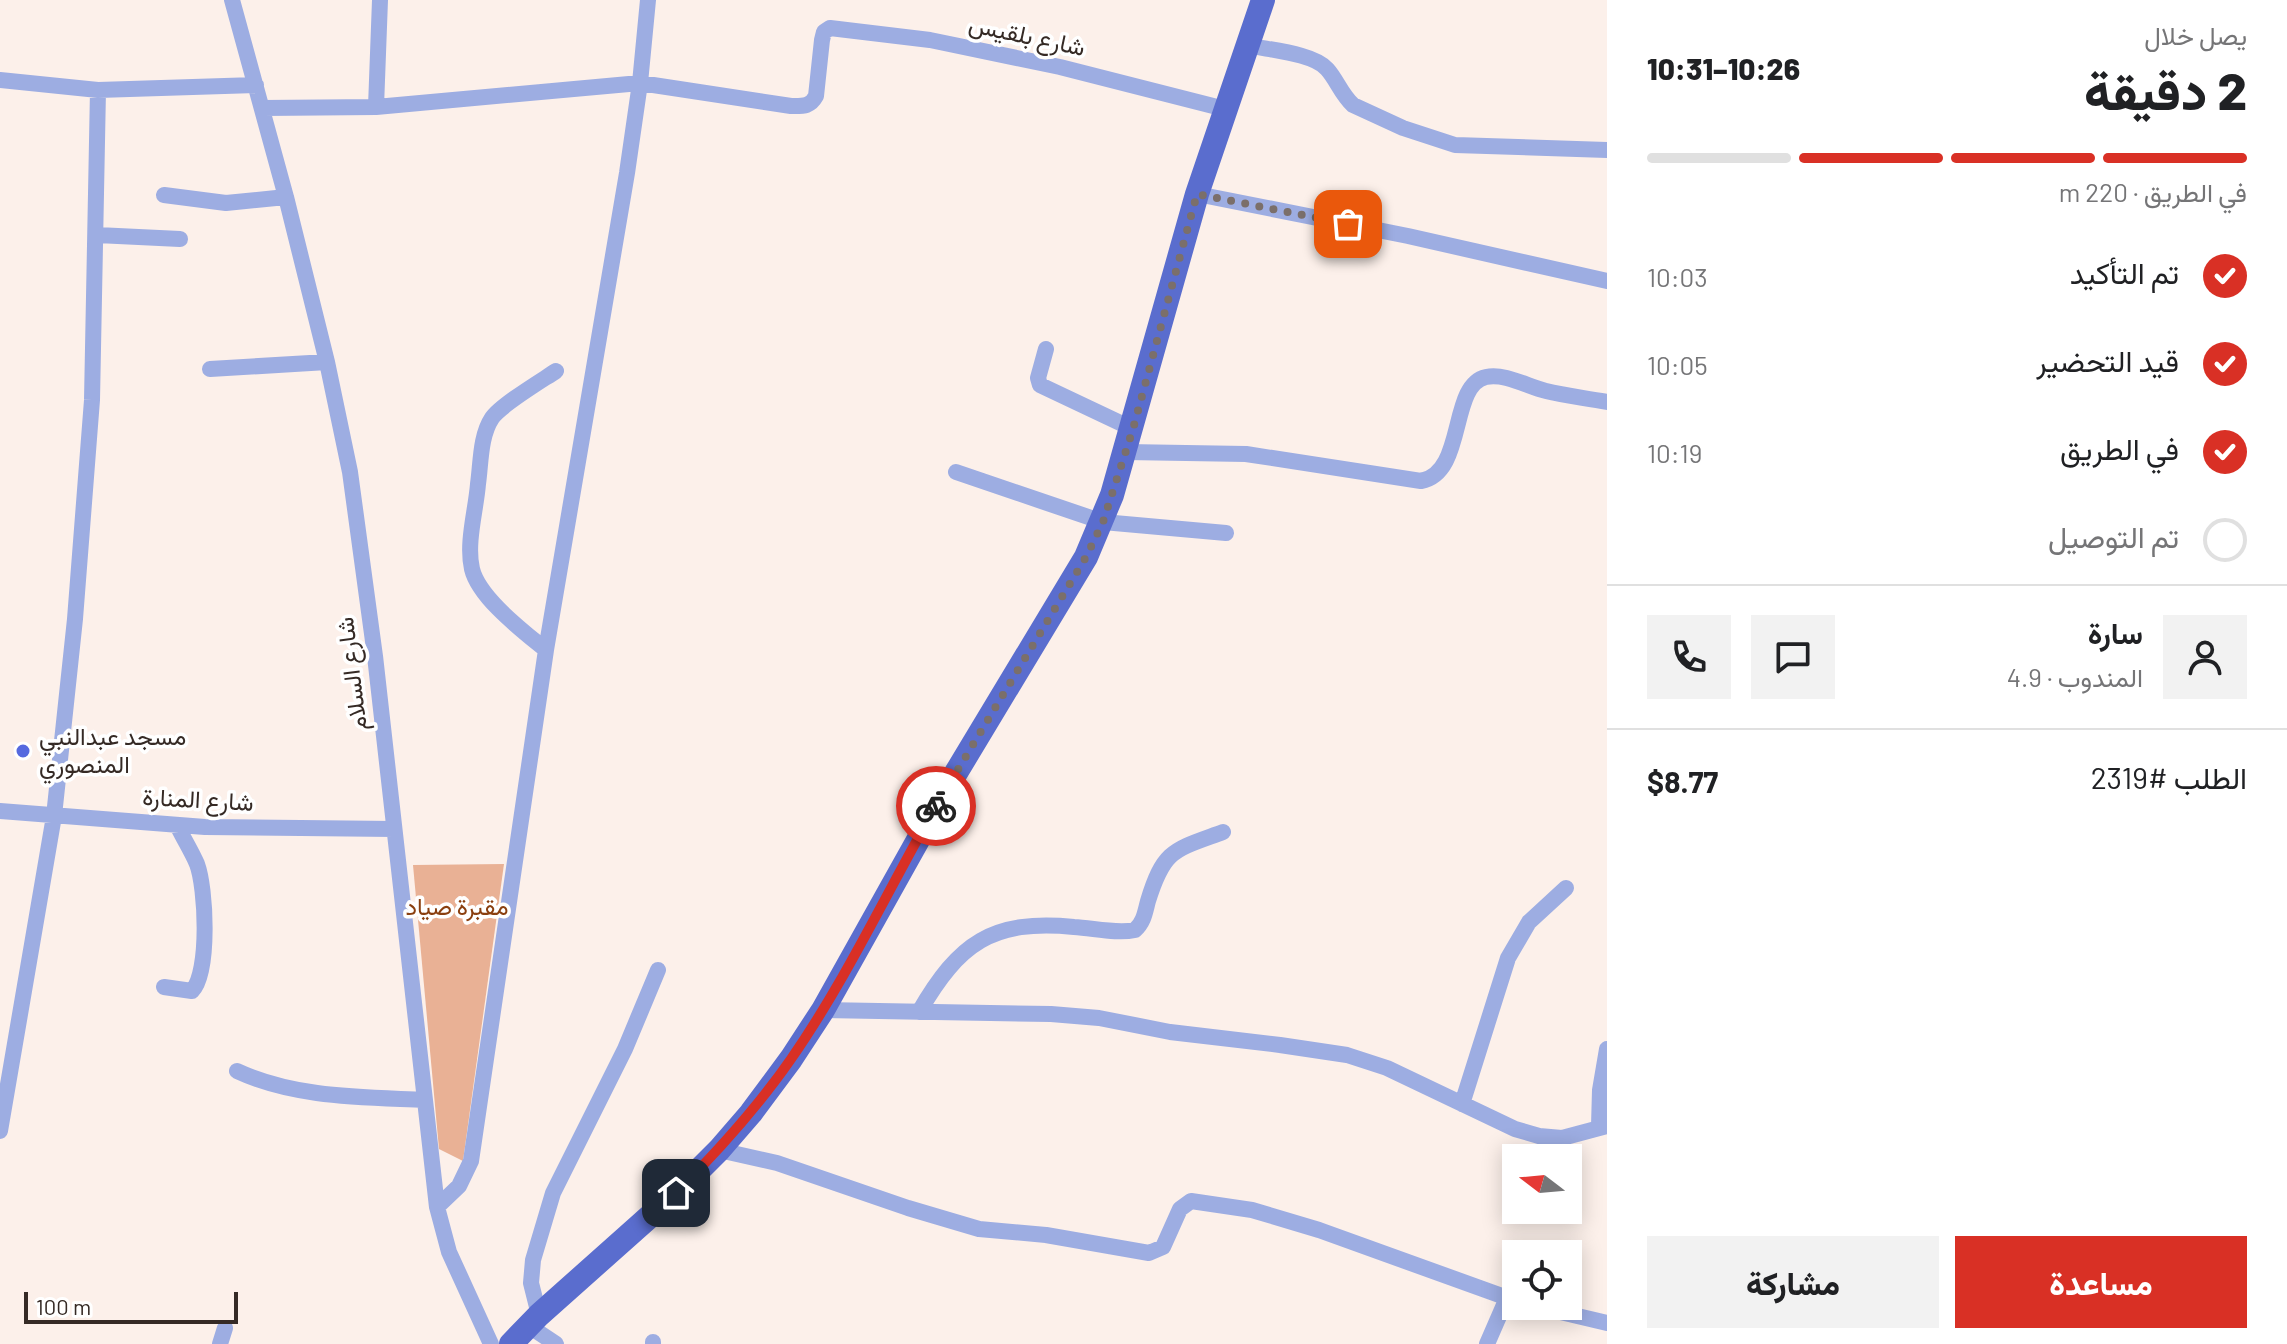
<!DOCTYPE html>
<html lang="ar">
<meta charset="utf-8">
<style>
body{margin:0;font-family:Barlow,Vazirmatn,sans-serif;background:#f2f2f2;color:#202124;direction:rtl;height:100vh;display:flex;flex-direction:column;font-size:30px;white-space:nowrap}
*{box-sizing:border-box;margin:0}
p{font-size:26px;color:#757577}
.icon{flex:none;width:44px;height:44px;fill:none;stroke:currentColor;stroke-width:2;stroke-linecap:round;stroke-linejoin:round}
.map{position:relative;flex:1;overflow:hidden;direction:ltr}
.sheet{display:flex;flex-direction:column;background:#fff;width:680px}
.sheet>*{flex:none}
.needle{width:52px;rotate:286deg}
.tools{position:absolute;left:1502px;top:1144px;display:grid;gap:16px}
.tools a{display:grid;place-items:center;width:80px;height:80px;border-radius:0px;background:#fff;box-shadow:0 4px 20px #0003;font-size:40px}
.scale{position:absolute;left:24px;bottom:20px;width:214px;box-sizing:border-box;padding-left:8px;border:4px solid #352a25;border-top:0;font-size:22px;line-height:28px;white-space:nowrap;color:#352a25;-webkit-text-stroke:6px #fff;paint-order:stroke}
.pin{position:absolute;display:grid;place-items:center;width:68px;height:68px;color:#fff;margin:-34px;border-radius:16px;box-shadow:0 4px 12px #0006}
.courier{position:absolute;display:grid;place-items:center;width:80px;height:80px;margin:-40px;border:6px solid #d93025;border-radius:50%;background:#fff;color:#222;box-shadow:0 2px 10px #0007}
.headline em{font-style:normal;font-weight:800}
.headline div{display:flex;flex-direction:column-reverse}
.headline{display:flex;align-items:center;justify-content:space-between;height:136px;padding:0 40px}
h1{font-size:52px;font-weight:800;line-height:60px}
.bar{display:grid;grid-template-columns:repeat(4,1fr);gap:12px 8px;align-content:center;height:96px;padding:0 40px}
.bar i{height:10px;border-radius:6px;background:#e0e0e0}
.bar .on{background:#d93025}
.bar p{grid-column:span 4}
.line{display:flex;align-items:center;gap:20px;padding:0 40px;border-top:2px solid #e0e0e0}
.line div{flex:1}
.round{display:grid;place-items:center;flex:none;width:84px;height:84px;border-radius:0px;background:#f2f2f2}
ol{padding:0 40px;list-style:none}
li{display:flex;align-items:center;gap:24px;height:88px}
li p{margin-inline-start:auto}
li .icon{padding:8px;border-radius:50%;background:#d93025;color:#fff;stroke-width:4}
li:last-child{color:#757577}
li i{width:44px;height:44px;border:4px solid #e0e0e0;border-radius:50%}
.cta{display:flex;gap:16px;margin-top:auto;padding:16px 40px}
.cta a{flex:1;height:92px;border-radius:0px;background:#d93025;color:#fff;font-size:32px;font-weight:800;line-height:92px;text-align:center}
.cta a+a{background:#f2f2f2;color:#202124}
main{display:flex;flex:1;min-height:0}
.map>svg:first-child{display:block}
.green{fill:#e9b195}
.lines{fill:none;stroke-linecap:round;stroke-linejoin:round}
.street{stroke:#9dade2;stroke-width:16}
.primary{stroke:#5a6dce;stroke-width:24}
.done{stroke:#7b6f6a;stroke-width:8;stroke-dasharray:0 14.4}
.route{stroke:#d93025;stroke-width:10}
.poi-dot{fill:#5569df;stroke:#fff;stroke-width:3}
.labels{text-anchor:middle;stroke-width:7;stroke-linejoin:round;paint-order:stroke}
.street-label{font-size:24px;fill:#352a25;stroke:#fff}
.poi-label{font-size:24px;fill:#352a25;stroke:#fff;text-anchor:start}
.park-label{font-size:24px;fill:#8a3f0f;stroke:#fff}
</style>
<main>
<section class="sheet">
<div class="headline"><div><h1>2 دقيقة</h1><p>يصل خلال</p></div><em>10:26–10:31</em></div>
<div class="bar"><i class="on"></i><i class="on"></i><i class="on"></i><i></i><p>في الطريق · 220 m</p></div>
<ol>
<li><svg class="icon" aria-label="check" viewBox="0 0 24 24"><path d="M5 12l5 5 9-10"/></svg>تم التأكيد<p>10:03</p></li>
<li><svg class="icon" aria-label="check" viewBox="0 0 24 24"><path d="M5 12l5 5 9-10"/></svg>قيد التحضير<p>10:05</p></li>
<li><svg class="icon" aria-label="check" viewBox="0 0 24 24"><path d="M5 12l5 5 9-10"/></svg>في الطريق<p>10:19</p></li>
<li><i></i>تم التوصيل</li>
</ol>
<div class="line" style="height:144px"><a class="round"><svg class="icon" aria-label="person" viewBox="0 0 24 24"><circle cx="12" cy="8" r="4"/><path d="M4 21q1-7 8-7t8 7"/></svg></a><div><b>سارة</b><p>المندوب · 4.9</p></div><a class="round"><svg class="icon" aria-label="chat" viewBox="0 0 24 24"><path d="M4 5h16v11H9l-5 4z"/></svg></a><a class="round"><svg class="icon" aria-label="phone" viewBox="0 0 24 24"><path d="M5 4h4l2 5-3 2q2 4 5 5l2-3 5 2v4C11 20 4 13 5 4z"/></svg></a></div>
<div class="line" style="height:104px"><div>الطلب #2319</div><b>$8.77</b></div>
<div class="cta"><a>مساعدة</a><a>مشاركة</a></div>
</section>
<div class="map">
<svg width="1607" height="1344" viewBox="0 0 1607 1344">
<rect width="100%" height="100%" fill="#fcf0ea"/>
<path class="green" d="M504,864L463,1161L439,1149L413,865Z"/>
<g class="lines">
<path class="street" d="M232,0L286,197L327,362L350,472L375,656L437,1207L449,1252L491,1344
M1247,45C1268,50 1313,53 1327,69C1337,80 1341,94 1353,105L1403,128L1455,145L1607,150
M0,80L98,90L256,85
M376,107L380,0
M263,108L376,107L640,83L791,106C803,106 810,107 816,96L822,40L824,32L830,28L930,40L1060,67L1225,109
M1197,194L1408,236L1607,281
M164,195L226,203L286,197
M97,235L180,239
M1046,349L1038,378L1040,385L1133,429
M210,369L327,362
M1126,452L1246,454L1421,481C1466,473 1449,385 1486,377C1506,373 1528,387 1546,391C1566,396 1587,398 1607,402
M956,472L1103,522L1226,533
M546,650C523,631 479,598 472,569C466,543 476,510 478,484C481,463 480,436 492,418C501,405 541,381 556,371
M0,811L205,827L394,829
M164,987L192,991C210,972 206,888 197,864C191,850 183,838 177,825
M823,1010L1051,1014L1099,1018L1170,1032L1280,1045L1347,1055L1387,1068L1515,1129L1539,1136L1562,1138L1607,1126
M919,1012C959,943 992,919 1074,927C1093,928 1117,934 1135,930C1144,922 1145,912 1148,901C1164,849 1174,850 1223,832
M237,1071C295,1098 362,1097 425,1100
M1462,1104L1508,958L1529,922L1566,888
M1599,1126L1600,1090L1607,1049
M0,1131L54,816L75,619L92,400L98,90
M719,1150L777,1163L908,1208L979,1229L1046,1235L1149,1253L1163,1247L1180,1209L1191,1201L1252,1210L1319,1230L1516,1301
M437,1207L459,1186L471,1161L546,650L627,173L640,83L648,0
M1535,1306L1607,1323
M539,1315L531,1283L533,1260L553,1193L625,1049L658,970
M529,1326L556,1344
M220,1344L225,1328
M653,1344V1342
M1487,1344L1507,1298"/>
<path class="primary" d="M511,1344L539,1315L676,1193L719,1150L751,1113L791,1059L823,1010L951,781L1086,557L1112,495L1197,194L1263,0"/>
</g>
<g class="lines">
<path class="done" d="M936,806L1086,557L1103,522L1133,429L1197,194L1348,224"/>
<path class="route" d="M676,1193C718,1151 757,1108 791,1059C846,980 888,890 936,806"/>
</g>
<circle class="poi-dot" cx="23" cy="751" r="8"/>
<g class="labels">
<g class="street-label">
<text transform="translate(1027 36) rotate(12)" y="8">شارع بلقيس</text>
<text transform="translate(352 674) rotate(-97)" y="8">شارع السلام</text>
<text transform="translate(198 800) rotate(3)" y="8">شارع المنارة</text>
</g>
<g class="poi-label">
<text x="39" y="745">مسجد عبدالنبي<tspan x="39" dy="28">المنصوري</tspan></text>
</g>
<g class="park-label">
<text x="457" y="915">مقبرة صياد</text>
</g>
</g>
</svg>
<div class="tools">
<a><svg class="needle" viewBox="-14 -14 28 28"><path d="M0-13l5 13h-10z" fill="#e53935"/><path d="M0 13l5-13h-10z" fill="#757577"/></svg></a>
<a><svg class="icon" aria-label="locate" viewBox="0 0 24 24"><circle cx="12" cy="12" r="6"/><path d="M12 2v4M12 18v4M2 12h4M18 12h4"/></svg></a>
</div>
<div class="scale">100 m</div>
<div class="pin" style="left:1348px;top:224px;background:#ea580c"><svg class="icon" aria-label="bag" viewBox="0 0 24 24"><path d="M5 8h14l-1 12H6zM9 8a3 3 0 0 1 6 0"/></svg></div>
<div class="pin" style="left:676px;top:1193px;background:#1f2937"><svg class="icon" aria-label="home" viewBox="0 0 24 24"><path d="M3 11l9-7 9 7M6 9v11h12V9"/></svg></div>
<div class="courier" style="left:936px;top:806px"><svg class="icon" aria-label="bike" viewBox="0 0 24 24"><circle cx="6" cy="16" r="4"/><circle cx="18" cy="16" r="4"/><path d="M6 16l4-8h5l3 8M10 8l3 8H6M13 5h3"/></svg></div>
</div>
</main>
